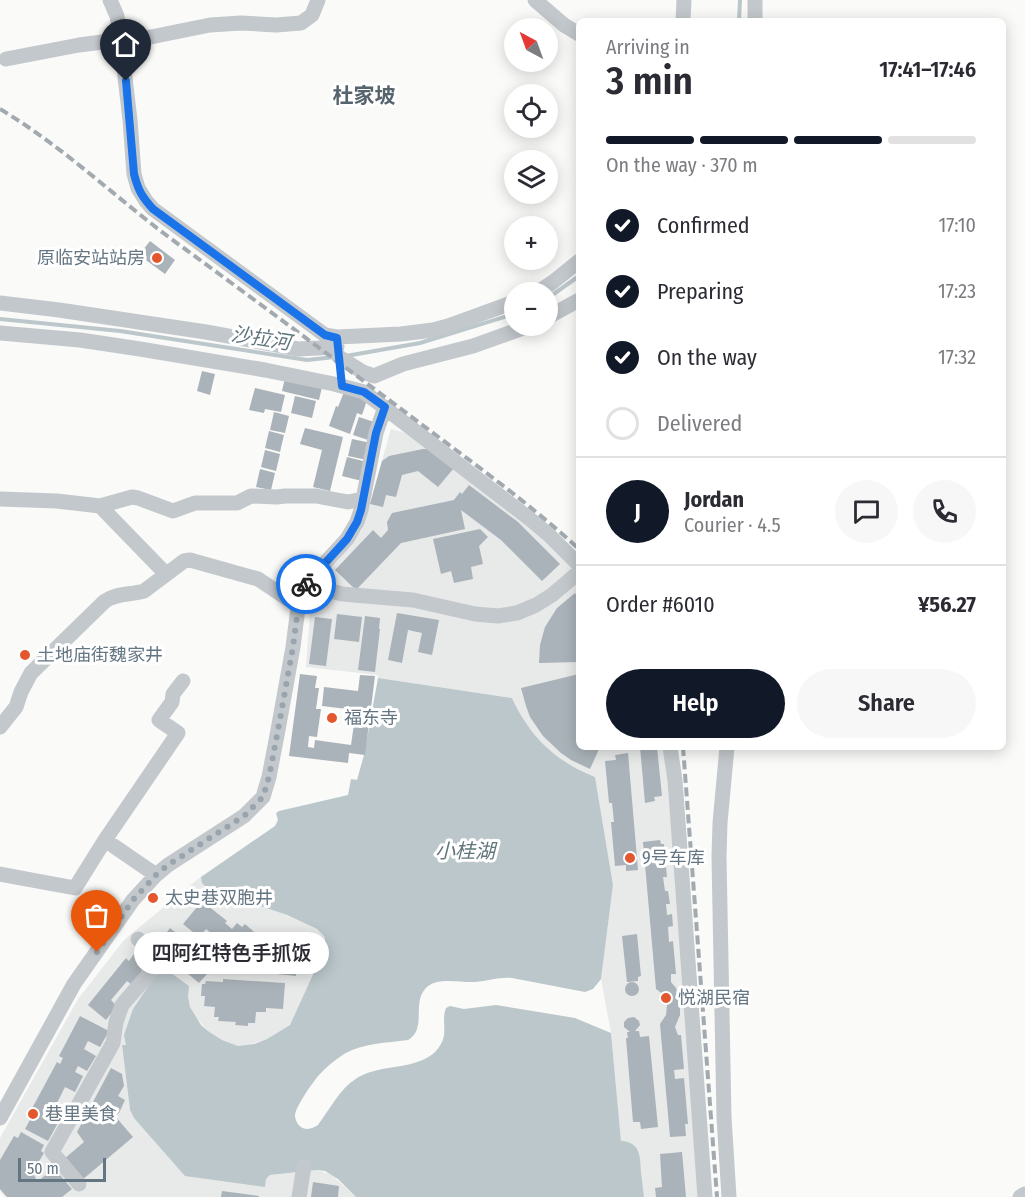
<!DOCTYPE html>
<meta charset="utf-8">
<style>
body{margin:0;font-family:"Fira Sans Condensed","Noto Sans SC",sans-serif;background:#f7f7f7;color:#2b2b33;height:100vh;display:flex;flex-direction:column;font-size:22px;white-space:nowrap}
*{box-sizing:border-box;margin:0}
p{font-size:20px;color:#7c7c81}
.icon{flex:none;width:33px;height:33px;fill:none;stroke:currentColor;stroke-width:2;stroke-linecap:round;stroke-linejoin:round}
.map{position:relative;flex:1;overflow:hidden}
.details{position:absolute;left:576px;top:18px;width:430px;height:732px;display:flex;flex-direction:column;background:#fff;border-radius:9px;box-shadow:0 3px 15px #0003}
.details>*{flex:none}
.needle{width:39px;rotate:319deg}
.buttons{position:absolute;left:504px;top:18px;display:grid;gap:12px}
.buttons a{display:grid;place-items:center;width:54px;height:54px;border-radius:50%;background:#fff;box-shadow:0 3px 15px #0003;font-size:30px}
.scale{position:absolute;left:18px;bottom:15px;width:88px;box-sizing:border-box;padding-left:6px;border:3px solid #657683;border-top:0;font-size:16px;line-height:21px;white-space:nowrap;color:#657683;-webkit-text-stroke:4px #fff;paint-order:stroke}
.pin{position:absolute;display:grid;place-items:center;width:51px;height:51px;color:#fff;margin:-62px -26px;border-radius:50% 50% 50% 0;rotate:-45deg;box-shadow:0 0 6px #0007}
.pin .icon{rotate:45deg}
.courier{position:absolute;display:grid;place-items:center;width:60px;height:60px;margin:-30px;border:4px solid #1a73e8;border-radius:50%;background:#fff;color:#222;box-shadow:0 2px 8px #0007}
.bubble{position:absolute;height:42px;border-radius:21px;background:#fff;box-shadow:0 3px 15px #0003;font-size:20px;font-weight:600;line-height:42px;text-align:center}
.summary em{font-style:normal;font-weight:600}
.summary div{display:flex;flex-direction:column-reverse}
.summary{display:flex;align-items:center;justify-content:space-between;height:102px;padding:0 30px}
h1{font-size:39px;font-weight:600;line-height:45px}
.bar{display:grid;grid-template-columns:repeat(4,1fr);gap:9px 6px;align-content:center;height:72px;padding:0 30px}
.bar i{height:8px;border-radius:4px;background:#e1e1e2}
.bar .selected{background:#111827}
.bar p{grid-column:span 4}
.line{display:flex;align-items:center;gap:15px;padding:0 30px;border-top:2px solid #e1e1e2}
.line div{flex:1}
.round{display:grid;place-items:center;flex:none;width:63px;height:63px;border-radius:32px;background:#f7f7f7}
ol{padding:0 30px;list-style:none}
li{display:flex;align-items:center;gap:18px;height:66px}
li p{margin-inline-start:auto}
li .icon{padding:6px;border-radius:50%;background:#111827;color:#fff;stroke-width:4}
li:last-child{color:#7c7c81}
li i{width:33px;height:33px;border:3px solid #e1e1e2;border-radius:50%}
.primary-button{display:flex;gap:12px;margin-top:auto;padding:12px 30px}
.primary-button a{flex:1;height:69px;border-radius:36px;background:#111827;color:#fff;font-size:24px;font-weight:600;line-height:69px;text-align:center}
.primary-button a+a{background:#f7f7f7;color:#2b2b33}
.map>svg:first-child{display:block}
.built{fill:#e8e9e9}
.water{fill:#bbc7cb}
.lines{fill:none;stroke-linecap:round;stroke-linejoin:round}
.stream{stroke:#bbc7cb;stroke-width:4}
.building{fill:#aab3b9}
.minor{stroke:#c3c8cc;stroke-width:15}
.rail{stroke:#a2aab0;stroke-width:4;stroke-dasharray:9 4.5;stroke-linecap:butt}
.done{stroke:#99a4ac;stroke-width:6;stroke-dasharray:0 10.8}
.route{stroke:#1a73e8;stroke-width:8}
.poi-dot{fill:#e4572e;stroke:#fff;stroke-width:2}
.labels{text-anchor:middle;stroke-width:6;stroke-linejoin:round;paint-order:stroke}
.poi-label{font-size:18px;fill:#657683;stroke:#fff;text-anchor:start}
.water-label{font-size:20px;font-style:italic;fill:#60757c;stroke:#fff}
.quarter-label{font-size:21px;font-weight:bold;fill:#57646e;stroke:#fff}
</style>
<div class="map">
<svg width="1025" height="1197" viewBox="0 0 1025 1197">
<rect width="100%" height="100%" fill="#fafaf8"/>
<path class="built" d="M391,429L410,434L528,521L579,570V747H667L701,1197H644L621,1141L611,1033L601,979L613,885L595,777L569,765L546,748L526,725L512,698L378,678V675L306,667L312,585L362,530Z
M204,874L201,877L317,929L323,935L325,938V948L290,1025L267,1039L248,1045L238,1046L222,1040L208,1031L192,1013L190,1007L188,996L160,965L126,1045L122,1046L130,1110L134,1118L265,1186L266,1179L270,1175L317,1170L332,1175L356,1197H5L0,1191V1138L78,999L124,940Z"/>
<path class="water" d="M378,678L512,698C530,737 555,761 595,777L613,885L601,979L593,989L585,992L512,978C499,977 488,981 475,982C460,983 436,976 425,989C412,1004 427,1029 408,1040C386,1043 364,1043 344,1054C335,1060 326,1067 319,1075C313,1082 296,1106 295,1115C295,1119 297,1124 301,1127C307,1131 313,1128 318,1125C327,1113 341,1088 353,1081C359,1076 366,1073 374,1071C395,1065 429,1067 441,1044C448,1032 441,1020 446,1008L450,1006L464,1009L496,1005L575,1018L611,1033L621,1141C641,1142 640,1157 641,1173C642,1181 643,1189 644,1197H356L338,1179L325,1171L317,1170L270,1175L266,1179L265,1187L185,1176L134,1118L130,1110L122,1045H126L124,1035L133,1009L157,973L160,965L189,986L188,996L190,1007L201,1025L208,1031L222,1040L238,1046L254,1044L267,1039L290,1025L325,948V938L323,935L317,929L287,915L207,888L202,883L201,877L275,826L278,820L276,813L279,811L348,795L351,779L357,780L364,755Z"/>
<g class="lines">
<path class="stream" d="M739,21L740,0
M548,298L579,276
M0,319L120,331L307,360L335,357
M346,356L420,343L514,314"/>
</g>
<path class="building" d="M150,241L175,260L165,274L139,255Z
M202,371L215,374L210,395L197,391Z
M285,378L322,387L319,400L282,391Z
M255,388L285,395L281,412L265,409L264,413L249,410Z
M344,392L367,400L362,415L357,413L350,434L329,426L336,406L338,407Z
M295,396L316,401L312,418L291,413Z
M274,412L289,416L285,433L270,430Z
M359,417L377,423L371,441L353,435Z
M305,428L343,437L330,491L313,487L322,450L300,444Z
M269,431L284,435L280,452L265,448Z
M352,439L371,443L367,460L348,456Z
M423,449H430L454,468L438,487L418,471L402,475L396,497L386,495L383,507L370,504L382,461L389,456Z
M265,450L280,454L276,471L261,467Z
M347,457L367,462L362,481L342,476Z
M260,469L275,473L271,490L256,487Z
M469,485L518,522L560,564L542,581L501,540L461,510L465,529L401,543L356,590L335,570L373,530L381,538L388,530L387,522L392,513L454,500L460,492L462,494Z
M480,529L488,537L479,546L483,564L471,567L473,579L454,583L451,571L441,574L433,539Z
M575,593L579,599V662L539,663L540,645L545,627L557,608Z
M397,613L439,620L432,655L418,652L422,633L408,630L402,663L388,660Z
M337,614L362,617L359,642L334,639Z
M365,616L380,618L379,629H380L375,672L358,670Z
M315,617L332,619L326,666L309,664Z
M300,674L317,676L315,688H319L316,709H321L317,737L309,736L308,747L314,748L315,740L351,745L356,710L322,706L324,687L358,691L360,675L375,676L365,755L349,753L348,763L289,756Z
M579,674V747H600L590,769L571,760L561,753L543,736L530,717L526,706L521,688Z
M640,747H657L662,796L654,797L655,801L645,803Z
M628,753L638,870L626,871V865L615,866L611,822H614L612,803H609L605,761L616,760L615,755Z
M660,840L661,844H664L667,877H663L665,891H668L670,904H666L667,915L672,914L673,926L668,927L669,942L673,941L676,974H671V982L676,988L680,1003V1015L675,1027L678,1035H681L684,1069L674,1070L675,1079L684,1078L688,1124H685L686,1136L670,1137L660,1024L666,1015L667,1005L664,995L656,989L643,842Z
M202,901L227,921L225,923L232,929L237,923L242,927L245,924L259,936L242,957L244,958L238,966L236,964L233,968L220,958L222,956L208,944L215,936L206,929L199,937L183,924Z
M170,928L187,942L186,944L195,951L196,949L215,965L199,983L181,968L185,963L176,956L174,958L157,945Z
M637,934L641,976L638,977V981L627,982L622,936Z
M265,936L282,937L280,968H287L289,945L306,946L304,970L296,969V976L276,974V972L265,971L266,967H262Z
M134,954L146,965L144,973L133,986L127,981L111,1000L117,1006L106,1020L88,1005L126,958L129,961Z
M223,979L285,983L283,1009L266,1008V1012H256L255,1023H248V1026L235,1025L236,1022L218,1021L219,1017H214L215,1007L204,1006L205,996H201L202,984H205L206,981L223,982Z
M625 989a7 7 0 1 1 14 0a7 7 0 1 1-14 0Z
M80,1016L109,1031L100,1047L88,1041L84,1049L96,1056L87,1071L78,1066L75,1072L83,1076L75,1092L65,1087L55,1107L64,1112L48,1141L25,1129L32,1116L29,1114L57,1062L60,1064L63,1058L59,1056Z
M634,1017L639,1021L640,1025L635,1031H639L640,1037L649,1036L658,1127L641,1129L640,1122H633L626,1038H628L627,1032H630L624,1027V1022L628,1018Z
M111,1068L122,1074L124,1086L118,1096L125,1100L119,1113L115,1116L133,1137L82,1180L64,1159L84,1142L77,1132Z
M21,1132L44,1145L41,1151L44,1153L32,1173L36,1178L35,1179L37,1182L54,1168L72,1189L62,1197H7L0,1189V1160L14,1136L18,1138Z
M682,1152L686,1197H656L655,1188L662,1187L660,1154Z
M313,1182L339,1186L338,1197H311Z
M222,1191L259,1196V1197H221Z"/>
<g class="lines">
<path class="minor" d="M110,0L117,16L121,43L130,120L134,174L138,188L146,201L153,209L325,335L337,337L401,334L433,330L448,326L514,302
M535,0L564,25L579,34
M683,21L684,0
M755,21V0
M6,59L79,45L102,42L121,43L210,25L241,23L276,25L301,23L312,15L318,0
M538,292L553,282L579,261
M0,303L59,310L206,332L298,349L337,347
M548,317L579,300
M0,333L80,340L140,349L265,370L334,384L364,392L530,519L549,535L579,565
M339,357L363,372L374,376L403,364L473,346L529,326
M0,499L57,501L100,506L166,574
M100,506L132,497L138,498L173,511L195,503H237L251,496L277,497L285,496H316L348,502L363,499
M310,579L324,589L342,594L413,600L475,614L498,616L517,613L536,605L552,595L579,572
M0,727L16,707L21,692L31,673L105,601C116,593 131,595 144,591L184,561L190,560L258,579L288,599L299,600
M670,747L675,780L705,1197
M727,747L720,823L719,857L724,1117L729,1197
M105,840L156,875
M0,874L75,888L105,840L178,733L159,720L172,702L173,694L183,681
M0,1118L74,984L133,900L156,875L168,865L244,816L263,797L269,777L278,730L293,647L299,600L301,592L310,579L347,539L357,522L361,510L376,433L385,407
M79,1184L52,1152L113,1043L116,1022L122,1005L148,975L153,953L138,939
M299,1197L304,1166
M1020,1197L1025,1194"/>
<path class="rail" d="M0,109C67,149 122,204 185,249C267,309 348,369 429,430C480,468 532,506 579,549
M683,747L717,1197"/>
</g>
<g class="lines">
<path class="done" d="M97,952L133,900L156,875L168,865L244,816L263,797L269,777L278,730L293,647L299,600L301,592L306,584"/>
<path class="route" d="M126,81L134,174C138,190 142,197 153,209L325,335L337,338L342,386L364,392L385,407L376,433L361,510L357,522L347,539L306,584"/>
</g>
<g class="poi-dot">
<circle cx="157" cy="258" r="6"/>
<circle cx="25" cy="655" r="6"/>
<circle cx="332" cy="718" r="6"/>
<circle cx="630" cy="858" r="6"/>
<circle cx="153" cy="898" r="6"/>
<circle cx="666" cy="998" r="6"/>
<circle cx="33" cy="1114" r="6"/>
</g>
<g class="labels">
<g class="poi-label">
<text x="145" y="264" text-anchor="end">原临安站站房</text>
<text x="37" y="661">土地庙街魏家井</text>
<text x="344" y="724">福东寺</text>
<text x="642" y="864">9号车库</text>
<text x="165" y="904">太史巷双胞井</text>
<text x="678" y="1004">悦湖民宿</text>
<text x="45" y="1120">巷里美食</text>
</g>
<g class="water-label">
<text transform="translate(261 338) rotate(9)" y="7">沙拉河</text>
<text x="465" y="858">小桂湖</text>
</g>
<g class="quarter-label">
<text x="364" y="103">杜家坡</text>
</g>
</g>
</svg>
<div class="buttons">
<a><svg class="needle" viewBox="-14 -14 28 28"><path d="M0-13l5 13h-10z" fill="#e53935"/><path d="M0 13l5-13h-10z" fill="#7c7c81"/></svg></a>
<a><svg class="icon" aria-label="locate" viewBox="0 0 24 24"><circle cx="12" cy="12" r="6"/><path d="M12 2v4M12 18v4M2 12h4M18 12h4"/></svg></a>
<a><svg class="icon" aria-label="layers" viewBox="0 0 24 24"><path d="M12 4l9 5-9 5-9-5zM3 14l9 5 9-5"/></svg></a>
<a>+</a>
<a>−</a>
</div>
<div class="scale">50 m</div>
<div class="pin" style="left:97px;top:952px;background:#ea580c"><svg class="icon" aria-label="bag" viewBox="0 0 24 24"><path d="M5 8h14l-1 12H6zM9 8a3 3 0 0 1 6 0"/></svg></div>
<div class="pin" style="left:126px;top:81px;background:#1f2937"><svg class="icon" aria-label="home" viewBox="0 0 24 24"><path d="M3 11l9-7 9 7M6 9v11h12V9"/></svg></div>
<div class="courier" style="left:306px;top:584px"><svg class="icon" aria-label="bike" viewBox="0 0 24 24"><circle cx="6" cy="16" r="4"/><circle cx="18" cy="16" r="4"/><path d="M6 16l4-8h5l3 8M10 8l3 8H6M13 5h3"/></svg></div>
<div class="bubble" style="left:134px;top:932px;width:195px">四阿红特色手抓饭</div>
<section class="details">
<div class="summary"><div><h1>3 min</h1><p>Arriving in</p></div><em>17:41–17:46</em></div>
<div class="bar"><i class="selected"></i><i class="selected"></i><i class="selected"></i><i></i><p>On the way · 370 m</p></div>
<ol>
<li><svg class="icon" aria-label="check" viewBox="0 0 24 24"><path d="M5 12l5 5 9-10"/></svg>Confirmed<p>17:10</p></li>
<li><svg class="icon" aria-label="check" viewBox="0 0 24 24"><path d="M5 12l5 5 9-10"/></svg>Preparing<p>17:23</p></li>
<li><svg class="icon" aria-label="check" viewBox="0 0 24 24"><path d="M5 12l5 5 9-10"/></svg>On the way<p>17:32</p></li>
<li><i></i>Delivered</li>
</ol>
<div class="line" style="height:108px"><b class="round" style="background:#111827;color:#fff">J</b><div><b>Jordan</b><p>Courier · 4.5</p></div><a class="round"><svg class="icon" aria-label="chat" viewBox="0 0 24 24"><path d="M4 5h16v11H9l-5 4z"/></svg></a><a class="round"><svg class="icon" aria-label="phone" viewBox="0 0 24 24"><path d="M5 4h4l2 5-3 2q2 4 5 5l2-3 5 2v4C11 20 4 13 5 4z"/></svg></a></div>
<div class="line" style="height:78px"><div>Order #6010</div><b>¥56.27</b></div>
<div class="primary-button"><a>Help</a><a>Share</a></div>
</section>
</div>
